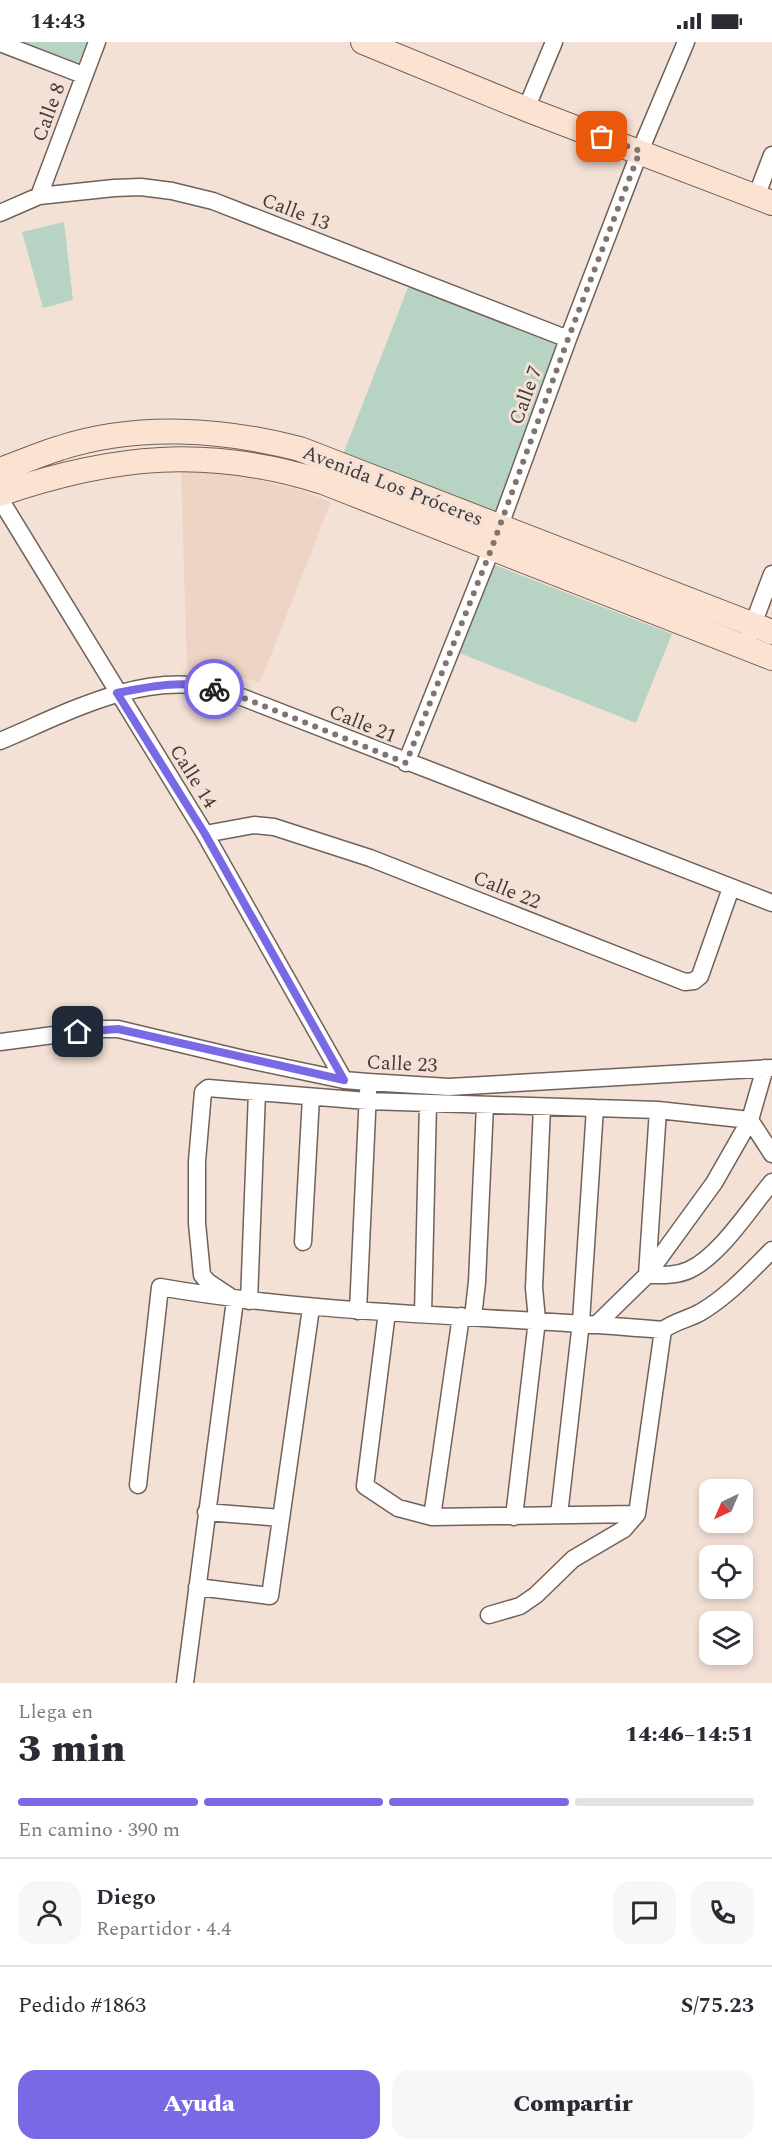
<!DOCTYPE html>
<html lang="es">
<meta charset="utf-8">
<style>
body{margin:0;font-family:Spectral,serif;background:#f7f7f7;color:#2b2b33;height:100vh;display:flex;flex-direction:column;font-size:22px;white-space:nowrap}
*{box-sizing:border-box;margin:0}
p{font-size:20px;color:#7c7c81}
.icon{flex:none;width:33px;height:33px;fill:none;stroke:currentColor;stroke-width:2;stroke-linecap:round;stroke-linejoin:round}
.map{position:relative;height:1641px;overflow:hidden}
.drawer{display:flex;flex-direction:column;background:#fff;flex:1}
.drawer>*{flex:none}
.needle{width:39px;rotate:224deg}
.buttons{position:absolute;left:699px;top:1437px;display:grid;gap:12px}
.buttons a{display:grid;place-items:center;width:54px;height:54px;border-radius:12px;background:#fff;box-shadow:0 3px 9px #0003;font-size:30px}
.pin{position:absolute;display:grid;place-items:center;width:51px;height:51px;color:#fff;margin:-26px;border-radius:12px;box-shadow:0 3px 9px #0006}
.courier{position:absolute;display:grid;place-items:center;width:60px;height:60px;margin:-30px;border:4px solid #7969e4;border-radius:50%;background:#fff;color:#222;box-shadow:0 2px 8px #0007}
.headline em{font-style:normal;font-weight:800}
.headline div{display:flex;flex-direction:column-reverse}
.headline{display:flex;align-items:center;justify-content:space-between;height:102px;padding:0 18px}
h1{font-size:39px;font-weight:800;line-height:45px}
.bar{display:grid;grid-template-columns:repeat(4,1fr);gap:9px 6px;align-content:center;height:72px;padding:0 18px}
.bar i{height:8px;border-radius:4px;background:#e1e1e2}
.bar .current{background:#7969e4}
.bar p{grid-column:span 4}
.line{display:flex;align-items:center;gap:15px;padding:0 18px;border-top:2px solid #e1e1e2}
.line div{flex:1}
.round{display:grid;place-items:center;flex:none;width:63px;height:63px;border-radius:18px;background:#f7f7f7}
.primary-button{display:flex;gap:12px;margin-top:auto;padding:12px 18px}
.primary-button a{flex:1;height:69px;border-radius:18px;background:#7969e4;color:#fff;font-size:24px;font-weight:800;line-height:69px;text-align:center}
.primary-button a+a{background:#f7f7f7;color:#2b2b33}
.status{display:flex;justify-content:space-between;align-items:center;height:42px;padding:0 30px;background:#fff;direction:ltr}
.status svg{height:16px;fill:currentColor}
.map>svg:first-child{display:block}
.built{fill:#eed4c5}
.green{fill:#b7d3c4}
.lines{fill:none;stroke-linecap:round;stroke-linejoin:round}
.street-casing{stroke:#716158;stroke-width:19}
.secondary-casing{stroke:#716158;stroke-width:26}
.street{stroke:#fff;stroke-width:16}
.secondary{stroke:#fce2d1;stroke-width:24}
.done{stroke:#80746e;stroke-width:6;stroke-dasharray:0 10.8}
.route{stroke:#7969e4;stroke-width:8}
.labels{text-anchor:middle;stroke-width:6;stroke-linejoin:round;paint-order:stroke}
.street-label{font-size:20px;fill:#413a36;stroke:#f4e1d6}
</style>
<div class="status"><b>14:43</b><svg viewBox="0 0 49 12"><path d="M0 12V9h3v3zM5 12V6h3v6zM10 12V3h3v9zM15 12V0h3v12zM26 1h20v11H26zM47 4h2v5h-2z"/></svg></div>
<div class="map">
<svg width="772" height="1641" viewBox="0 0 772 1641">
<rect width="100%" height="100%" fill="#f4e1d6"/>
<path class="built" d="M181,429H212L235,432L300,448L331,460L260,641L218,628L187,625Z"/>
<path class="green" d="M20,0H87L78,22Z
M64,180L73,258L43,266L22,190Z
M409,243L559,303L496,477L342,415Z
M492,522L672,592L636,681L457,610Z"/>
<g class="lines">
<g class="street-casing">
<path id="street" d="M0,1L83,33
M526,67L554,0
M39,154L97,0
M756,155L772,113
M0,171L39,154L114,146L141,145L172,149L213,159L568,297
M0,457L205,792L344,1038
M749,593L772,532
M0,699C65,672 135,632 208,645C218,647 229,651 239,654L772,861
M406,721L491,508L568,297L640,109L686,0
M205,792L254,783L274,785L370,816L685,940L694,939L700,934L731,846
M0,1000L99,987H118L244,1017L344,1038L368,1040L449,1045L772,1026
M658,1068L647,1233C661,1233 676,1234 689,1228C720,1214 750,1166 772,1140
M303,1200L311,1055
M249,1259L257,1050
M358,1269L368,1050
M387,1270L365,1444L398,1466L432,1475L637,1472
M423,1272L428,1061
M473,1275L477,1240L485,1063
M597,1282L647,1233L714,1141L750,1078L765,1026
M138,1443L160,1245C326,1274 495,1273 663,1288C675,1279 689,1277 701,1270C728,1254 750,1230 772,1208
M206,1470L281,1476
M559,1473L581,1280L595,1066
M432,1475L461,1274
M514,1475L537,1278L534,1246L542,1065
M197,1545L270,1554L311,1266
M489,1573L520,1564L536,1553L573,1517L624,1487L637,1472L663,1288
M185,1641L235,1258L208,1240L202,1233L197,1181V1119L203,1050L208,1046L367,1059L658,1068L750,1078L772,1112"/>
</g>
<g class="secondary-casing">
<path id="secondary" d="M363,0L526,67L772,161
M0,428C20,421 40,412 60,406C137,381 223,387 300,407L772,590
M0,452C113,413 208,404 323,440L772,616"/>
</g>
<use href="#street" class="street"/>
<use href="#secondary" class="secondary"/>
</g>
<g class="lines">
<path class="done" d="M214,647L239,654L406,721L491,508L568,297L640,109L602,95"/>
<path class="route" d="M78,990L118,987L344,1038L205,792L117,651C148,645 184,637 214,647"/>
</g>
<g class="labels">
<g class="street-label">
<text transform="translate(48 70) rotate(-70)" y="7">Calle 8</text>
<text transform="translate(296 169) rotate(21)" y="7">Calle 13</text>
<text transform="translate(525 353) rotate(-70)" y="7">Calle 7</text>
<text transform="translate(393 443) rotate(21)" y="7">Avenida Los Próceres</text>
<text transform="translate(363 681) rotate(22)" y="7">Calle 21</text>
<text transform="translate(194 734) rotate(58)" y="7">Calle 14</text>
<text transform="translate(507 847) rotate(22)" y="7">Calle 22</text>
<text transform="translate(402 1021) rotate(3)" y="7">Calle 23</text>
</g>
</g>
</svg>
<div class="buttons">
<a><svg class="needle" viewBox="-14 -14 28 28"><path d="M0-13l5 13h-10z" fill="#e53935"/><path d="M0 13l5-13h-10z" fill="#7c7c81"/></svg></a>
<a><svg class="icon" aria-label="locate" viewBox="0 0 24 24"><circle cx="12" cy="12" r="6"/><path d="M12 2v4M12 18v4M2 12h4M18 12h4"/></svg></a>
<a><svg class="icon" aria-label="layers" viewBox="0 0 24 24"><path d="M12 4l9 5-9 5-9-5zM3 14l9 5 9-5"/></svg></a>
</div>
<div class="pin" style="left:602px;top:95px;background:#ea580c"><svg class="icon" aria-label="bag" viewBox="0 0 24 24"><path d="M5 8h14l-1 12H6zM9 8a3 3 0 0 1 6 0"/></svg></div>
<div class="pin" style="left:78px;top:990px;background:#1f2937"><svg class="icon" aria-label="home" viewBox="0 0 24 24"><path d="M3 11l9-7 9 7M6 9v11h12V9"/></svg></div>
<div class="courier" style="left:214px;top:647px"><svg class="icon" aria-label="bike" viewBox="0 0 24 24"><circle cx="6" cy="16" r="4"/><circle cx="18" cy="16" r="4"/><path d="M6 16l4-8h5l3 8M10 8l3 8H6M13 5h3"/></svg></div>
</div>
<section class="drawer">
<div class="headline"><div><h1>3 min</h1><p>Llega en</p></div><em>14:46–14:51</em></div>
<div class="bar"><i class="current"></i><i class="current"></i><i class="current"></i><i></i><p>En camino · 390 m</p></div>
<div class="line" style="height:108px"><a class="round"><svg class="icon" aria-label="person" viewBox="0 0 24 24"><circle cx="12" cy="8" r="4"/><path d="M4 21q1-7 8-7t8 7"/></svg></a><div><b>Diego</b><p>Repartidor · 4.4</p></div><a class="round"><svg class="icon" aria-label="chat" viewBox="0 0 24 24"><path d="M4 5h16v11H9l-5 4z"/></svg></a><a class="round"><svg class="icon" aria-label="phone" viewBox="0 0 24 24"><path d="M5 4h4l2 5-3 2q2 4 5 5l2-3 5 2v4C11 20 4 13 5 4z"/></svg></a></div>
<div class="line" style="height:78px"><div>Pedido #1863</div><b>S/75.23</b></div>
<div class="primary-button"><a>Ayuda</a><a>Compartir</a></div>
</section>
